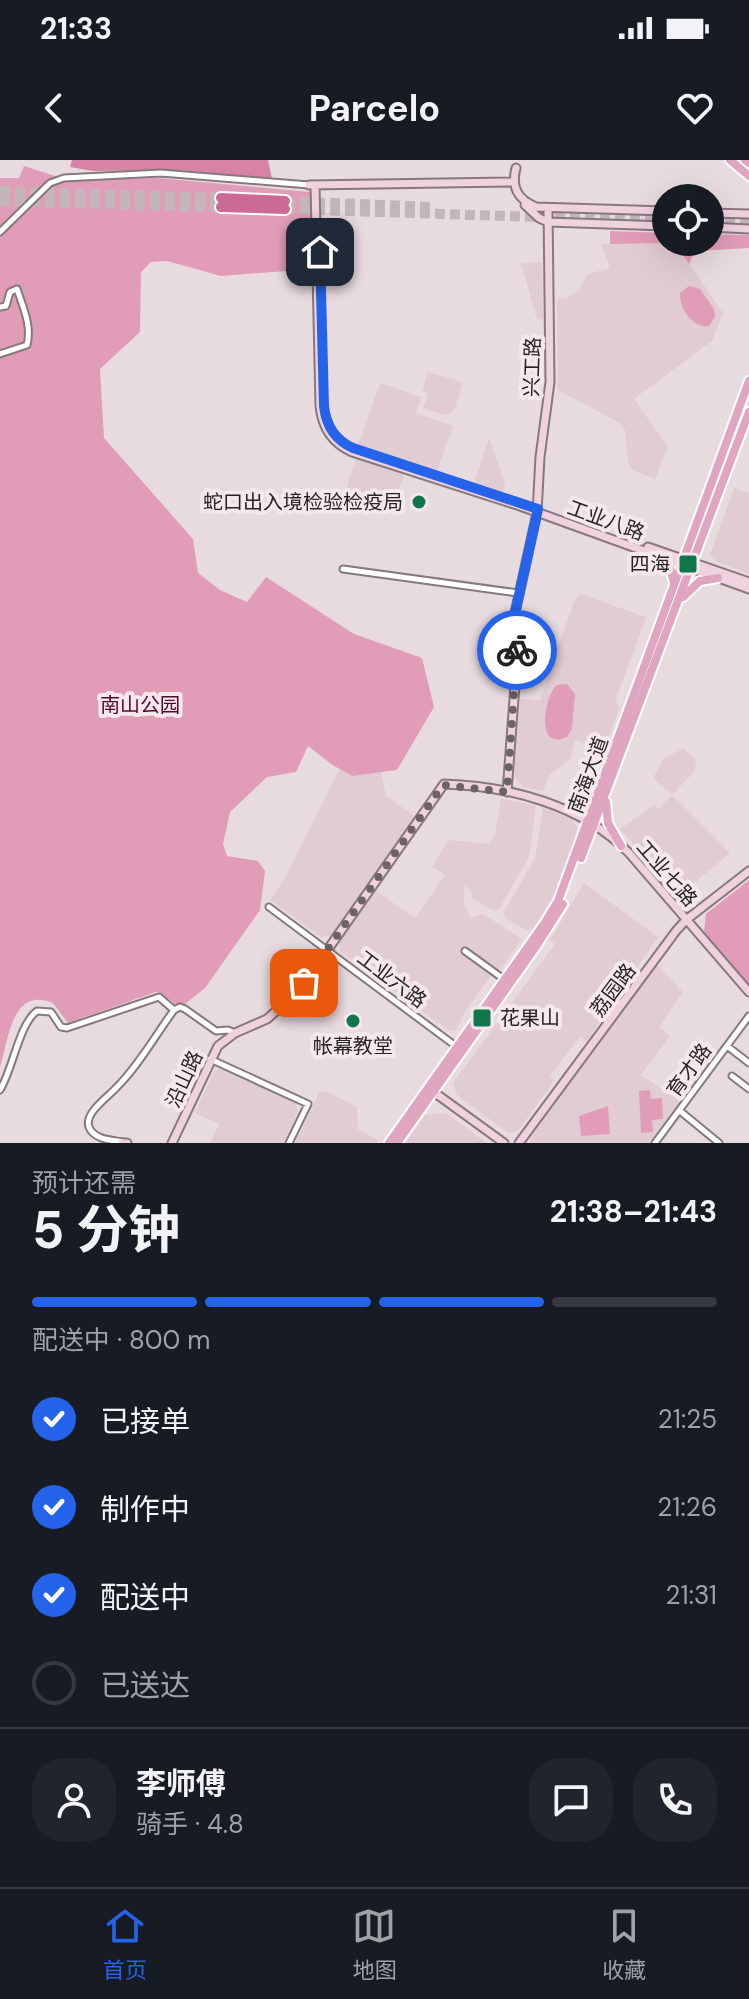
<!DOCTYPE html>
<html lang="zh">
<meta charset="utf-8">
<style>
body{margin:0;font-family:"DM Sans","Noto Sans SC",sans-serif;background:#20242c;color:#f1f3f6;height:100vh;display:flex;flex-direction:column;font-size:30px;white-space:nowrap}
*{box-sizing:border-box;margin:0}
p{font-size:26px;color:#9ea1a6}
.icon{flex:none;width:44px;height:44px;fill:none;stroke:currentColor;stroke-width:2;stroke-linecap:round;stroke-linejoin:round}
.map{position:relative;height:983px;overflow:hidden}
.sheet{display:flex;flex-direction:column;background:#171b24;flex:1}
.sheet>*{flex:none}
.buttons{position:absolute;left:652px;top:24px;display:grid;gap:16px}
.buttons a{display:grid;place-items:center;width:72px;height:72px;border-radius:50%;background:#171b24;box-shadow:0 8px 32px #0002;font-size:40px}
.pin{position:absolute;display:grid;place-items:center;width:68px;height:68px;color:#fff;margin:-34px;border-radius:16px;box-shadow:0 4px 12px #0006}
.courier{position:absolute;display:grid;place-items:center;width:80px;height:80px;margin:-40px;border:6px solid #2563eb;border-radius:50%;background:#fff;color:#222;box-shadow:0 2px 10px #0007}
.head em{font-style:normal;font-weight:700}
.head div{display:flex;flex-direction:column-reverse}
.head{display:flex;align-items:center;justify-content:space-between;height:136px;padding:0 32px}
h1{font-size:52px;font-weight:700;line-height:60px}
.bar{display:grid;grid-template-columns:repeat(4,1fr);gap:12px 8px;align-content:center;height:96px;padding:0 32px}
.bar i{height:10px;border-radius:6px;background:#363941}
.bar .current{background:#2563eb}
.bar p{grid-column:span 4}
.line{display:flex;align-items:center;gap:20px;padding:0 32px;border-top:2px solid #363941}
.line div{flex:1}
.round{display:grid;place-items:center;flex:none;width:84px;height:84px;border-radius:32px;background:#20242c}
ol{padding:0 32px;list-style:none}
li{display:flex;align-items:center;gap:24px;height:88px}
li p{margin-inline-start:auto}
li .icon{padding:8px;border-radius:50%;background:#2563eb;color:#fff;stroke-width:4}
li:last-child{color:#9ea1a6}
li i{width:44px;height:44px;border:4px solid #363941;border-radius:50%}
.status{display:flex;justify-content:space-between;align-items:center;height:56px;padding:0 40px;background:#171b24;direction:ltr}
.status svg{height:22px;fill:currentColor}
header{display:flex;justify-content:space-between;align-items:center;height:104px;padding:0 32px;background:#171b24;font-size:36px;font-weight:700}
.menu{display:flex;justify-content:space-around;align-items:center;height:112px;border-top:2px solid #363941;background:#171b24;font-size:22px;color:#9ea1a6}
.menu a{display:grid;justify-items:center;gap:4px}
.menu .current{color:#2563eb}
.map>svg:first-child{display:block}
.built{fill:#e1ccd3}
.green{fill:#e19db7;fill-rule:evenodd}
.forest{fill:#d683a5}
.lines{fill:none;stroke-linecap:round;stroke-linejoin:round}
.highway-tunnel{stroke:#c2b6ba;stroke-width:10;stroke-dasharray:10 5;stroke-linecap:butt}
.street-casing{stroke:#85797d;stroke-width:9}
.secondary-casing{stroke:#85797d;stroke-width:11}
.primary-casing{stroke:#fff;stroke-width:12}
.highway-casing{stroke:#fff;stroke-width:14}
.street{stroke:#fff;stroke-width:5}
.secondary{stroke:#f0d2df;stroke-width:7}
.primary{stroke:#e0a5bf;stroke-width:8}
.highway{stroke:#cc6994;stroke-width:10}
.done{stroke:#6b6366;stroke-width:8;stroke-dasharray:0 14.4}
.route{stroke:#2563eb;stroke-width:10}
.poi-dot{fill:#11754c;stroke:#f5e8ec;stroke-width:3}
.labels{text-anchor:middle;stroke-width:8;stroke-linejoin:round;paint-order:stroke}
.street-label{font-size:20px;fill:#282325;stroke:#f5e8ec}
.poi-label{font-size:20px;fill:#282325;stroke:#f5e8ec;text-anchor:end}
.park-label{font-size:20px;fill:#520730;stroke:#f5e8ec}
</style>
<div class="status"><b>21:33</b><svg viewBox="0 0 49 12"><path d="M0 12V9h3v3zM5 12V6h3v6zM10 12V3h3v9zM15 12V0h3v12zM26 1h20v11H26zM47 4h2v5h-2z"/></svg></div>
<header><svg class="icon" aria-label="back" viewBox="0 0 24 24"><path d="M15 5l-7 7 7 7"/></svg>Parcelo<svg class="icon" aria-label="heart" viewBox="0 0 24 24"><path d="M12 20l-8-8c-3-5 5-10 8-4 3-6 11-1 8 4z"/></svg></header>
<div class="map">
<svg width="749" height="983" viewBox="0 0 749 983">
<rect width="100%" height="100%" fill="#e8dbdf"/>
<path class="built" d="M675,83L723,153L712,181L634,239L668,287L655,319L632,310L628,301L625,270L618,262L558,230L557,139L567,138L579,130L588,114L610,108L601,84Z
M542,102L543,159L537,160L521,103Z
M428,212L463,222L454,251L446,255L423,249L428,233L422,231Z
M380,223L421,237L416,253L453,266L437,311L358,285Z
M489,278L505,322L502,333L474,323Z
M356,299L404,315L391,354L343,339Z
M734,328L749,333V414L716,401L710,395Z
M581,434L646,457L616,539L619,548L604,590L575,580L570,599L549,615L543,631L523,627L514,616L520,539L540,540L575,439Z
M684,588L696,600L694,612L672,635L730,693L679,736L620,669L654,645L658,649L672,635L653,618L664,598Z
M340,609L353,616L381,612L386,636L416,657L332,776L321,777L270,740L283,721Z
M501,639L536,645L529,697L499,749L493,751L472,738L471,730L464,726V744L470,758L483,754L522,779L501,809H496L465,788L462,792L492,814L461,858L462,860L455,871L448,870L341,792L339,782L376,731L415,758L445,715L432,707L448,680L489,684L494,678Z
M543,647L572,659L579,671L559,726L535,768L526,770L505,758L504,752L535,698Z
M584,723L658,777L587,881L580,877L550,916L555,920L518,971L508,973L457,935L453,923L555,784L550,780Z
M656,804L683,832L659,867L670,876L641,915L678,940L679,943L648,983H531L530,978Z
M220,909L296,943L298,952L283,983H210L219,964L195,953L214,911Z
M326,931L357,947L358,969L378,980L376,983H295L319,933Z
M446,953L487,983H405L425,955Z"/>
<path class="green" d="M24,6L68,20L158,18L310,32L311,109L221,116L167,101L151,102L141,112L140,172L100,209L104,278L193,379L198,413L220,430L247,442L266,417L354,474L422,498L434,547L397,610L353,616L334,606L308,586L296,612L267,617L230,652L223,684L227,696L258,701L265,711L260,750L205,828L180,848L161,833L156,832L68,863L53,843C12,826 9,878 0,907V18H19ZM219,35L286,54L219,52Z
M610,71L666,73V82H710V74L749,75V88L695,91L689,104L675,83L610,84Z
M689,126L700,129L714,149L715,157L709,166C693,169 679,148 680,133Z
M567,524L575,534L572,569L567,577L558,580C552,578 549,578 547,572C542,560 548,532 557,525Z
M749,720V824L704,772L706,754Z
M650,930L651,939L662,938L663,959L652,960L653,972L641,973L639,931Z
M608,946L610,974L581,976L579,956Z"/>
<path class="forest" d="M72,0H268L272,19L178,10L93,11L70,7Z"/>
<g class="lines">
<path class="highway-tunnel" d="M0,31L221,38
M0,41L221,47
M285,41L432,47
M285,49L666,61
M710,62L749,64"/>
<g class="street-casing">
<path id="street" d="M0,72L50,23L64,18L161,13L309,25
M0,147L6,146L10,132L17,129C23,147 32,166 27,185L0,194
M343,409L518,433
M269,747L457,887
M465,791L505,820
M174,850L180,847L185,849L216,871L228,870L235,873
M727,886L749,903
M210,899L308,944L289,983
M732,916L749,929
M0,930C13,909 19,864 37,851L51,852L61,867L67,868L159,837L174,850C155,876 139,905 117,927C108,937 84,953 89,967C94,980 112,980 123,982
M680,951L719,983
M655,983L749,856"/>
</g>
<g class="secondary-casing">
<path id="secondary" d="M516,8C511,27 517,39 536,47L666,51
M309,25L513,22
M315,25L320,246C322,267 332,283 352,292L520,346L749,429
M525,45L539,58L548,62L666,66
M710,53L749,54
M710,67L749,69
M648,387L749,422
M507,632L517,499L515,453L537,353L540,297L550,222L548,48
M431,930L504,983
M122,983H127
M172,983L218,886L235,873L267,859L298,832L444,624C510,626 582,645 629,693L749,832
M519,983L676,771L686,760L749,711"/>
</g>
<g class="primary-casing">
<path id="primary" d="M730,0L749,16
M745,0L749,3
M659,396L670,408L674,423
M683,437L700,421L718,418
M606,642L608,663L621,686
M581,698L749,252
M389,983L544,764L558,741L749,221
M397,983L535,788L563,744"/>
</g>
<g class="highway-casing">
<path id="highway" d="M221,38L285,41
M221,47L285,49"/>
</g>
<use href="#street" class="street"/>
<use href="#secondary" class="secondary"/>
<use href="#primary" class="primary"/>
<use href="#highway" class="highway"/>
</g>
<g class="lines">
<path class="done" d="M304,823L443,625L507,632L517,490"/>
<path class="route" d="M320,92L324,246C326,265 335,280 353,288L538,349L515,453L517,490"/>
</g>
<g class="poi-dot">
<circle cx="419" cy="342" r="8"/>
<rect x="678" y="394" width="20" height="20" rx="4"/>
<rect x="472" y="848" width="20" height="20" rx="4"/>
<circle cx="353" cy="861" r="8"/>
</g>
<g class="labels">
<g class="street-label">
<text transform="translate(532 207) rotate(-88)" y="7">兴工路</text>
<text transform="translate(606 360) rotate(20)" y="7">工业八路</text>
<text transform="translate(588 615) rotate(-70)" y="7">南海大道</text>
<text transform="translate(667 713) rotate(49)" y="7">工业七路</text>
<text transform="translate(392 819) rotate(37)" y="7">工业六路</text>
<text transform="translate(613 830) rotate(-53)" y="7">荔园路</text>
<text transform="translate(689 910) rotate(-54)" y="7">育才路</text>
<text transform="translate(184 919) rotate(-65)" y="7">沿山路</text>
</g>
<g class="poi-label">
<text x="403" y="349">蛇口出入境检验检疫局</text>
<text x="670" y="411">四海</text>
<text x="500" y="865" text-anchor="start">花果山</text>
<text x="353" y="893" text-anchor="middle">帐幕教堂</text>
</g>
<g class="park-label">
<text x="140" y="552">南山公园</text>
</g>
</g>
</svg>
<div class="buttons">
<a><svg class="icon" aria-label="locate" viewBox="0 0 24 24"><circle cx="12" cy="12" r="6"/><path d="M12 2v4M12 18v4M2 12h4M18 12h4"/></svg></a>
</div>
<div class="pin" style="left:304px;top:823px;background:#ea580c"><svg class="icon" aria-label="bag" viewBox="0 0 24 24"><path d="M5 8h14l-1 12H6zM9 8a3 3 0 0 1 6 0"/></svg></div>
<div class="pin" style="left:320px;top:92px;background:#1f2937"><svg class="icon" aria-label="home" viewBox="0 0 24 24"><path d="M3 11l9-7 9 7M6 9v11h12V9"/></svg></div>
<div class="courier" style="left:517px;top:490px"><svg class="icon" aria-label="bike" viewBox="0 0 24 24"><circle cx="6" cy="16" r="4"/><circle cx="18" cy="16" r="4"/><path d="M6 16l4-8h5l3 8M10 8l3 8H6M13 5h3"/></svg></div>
</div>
<section class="sheet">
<div class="head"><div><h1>5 分钟</h1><p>预计还需</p></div><em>21:38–21:43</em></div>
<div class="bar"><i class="current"></i><i class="current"></i><i class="current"></i><i></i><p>配送中 · 800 m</p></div>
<ol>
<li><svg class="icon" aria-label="check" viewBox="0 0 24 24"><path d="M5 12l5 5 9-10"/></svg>已接单<p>21:25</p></li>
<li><svg class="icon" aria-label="check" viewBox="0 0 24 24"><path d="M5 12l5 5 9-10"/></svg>制作中<p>21:26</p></li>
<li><svg class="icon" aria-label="check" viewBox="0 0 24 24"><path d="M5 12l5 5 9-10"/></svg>配送中<p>21:31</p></li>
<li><i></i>已送达</li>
</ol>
<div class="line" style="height:144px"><a class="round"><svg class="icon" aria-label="person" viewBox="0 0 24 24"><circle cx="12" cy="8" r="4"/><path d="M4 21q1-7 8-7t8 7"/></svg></a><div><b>李师傅</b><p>骑手 · 4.8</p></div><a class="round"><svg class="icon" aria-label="chat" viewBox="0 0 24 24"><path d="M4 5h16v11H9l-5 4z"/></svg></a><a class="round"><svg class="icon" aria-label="phone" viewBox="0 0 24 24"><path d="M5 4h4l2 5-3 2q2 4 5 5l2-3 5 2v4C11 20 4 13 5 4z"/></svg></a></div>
</section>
<nav class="menu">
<a class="current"><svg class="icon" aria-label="home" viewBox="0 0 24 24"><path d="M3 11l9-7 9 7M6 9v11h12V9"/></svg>首页</a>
<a><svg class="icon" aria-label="map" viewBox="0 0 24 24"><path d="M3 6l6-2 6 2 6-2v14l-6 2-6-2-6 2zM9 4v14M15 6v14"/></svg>地图</a>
<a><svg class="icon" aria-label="saved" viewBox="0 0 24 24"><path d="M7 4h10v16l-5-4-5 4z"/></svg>收藏</a>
</nav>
